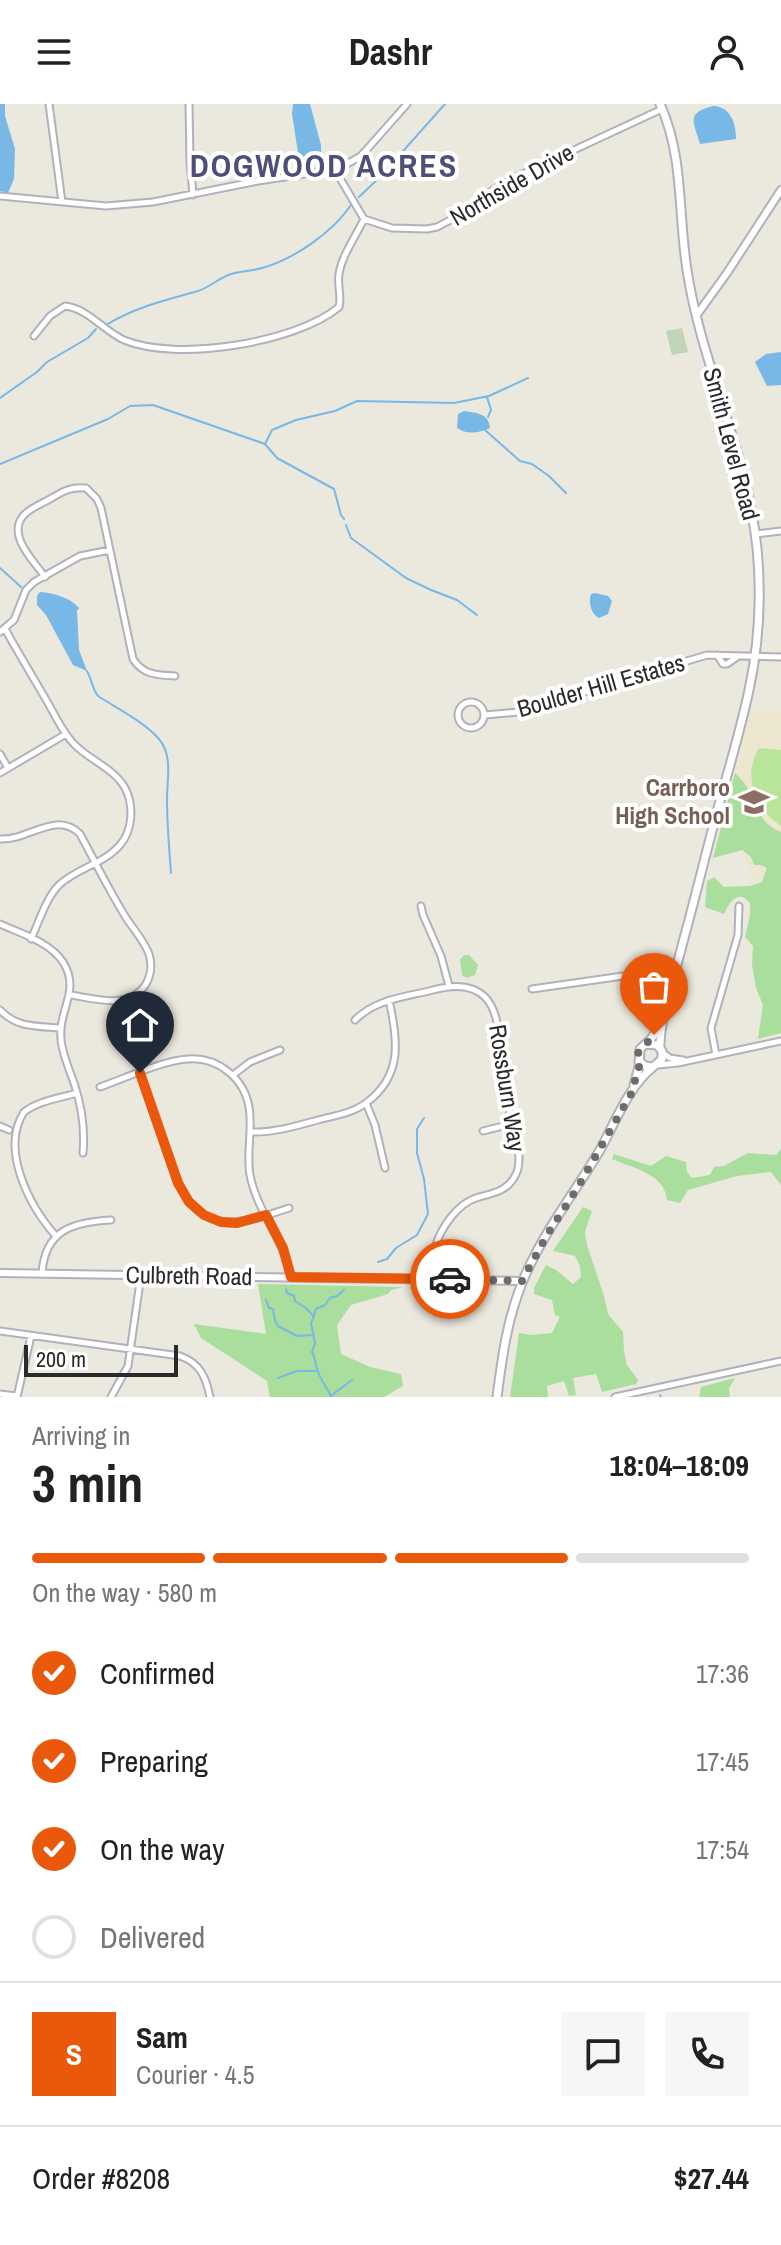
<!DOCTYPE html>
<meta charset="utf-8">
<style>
body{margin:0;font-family:"Archivo Narrow",sans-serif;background:#f6f6f6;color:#222;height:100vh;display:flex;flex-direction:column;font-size:30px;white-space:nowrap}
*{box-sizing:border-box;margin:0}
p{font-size:26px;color:#767676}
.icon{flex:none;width:44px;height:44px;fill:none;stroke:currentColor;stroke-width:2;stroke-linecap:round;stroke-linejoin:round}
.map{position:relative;height:1293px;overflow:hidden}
.panel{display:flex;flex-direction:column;background:#fff;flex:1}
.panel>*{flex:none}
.scale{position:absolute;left:24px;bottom:20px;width:154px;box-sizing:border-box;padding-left:8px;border:4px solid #2a2a2a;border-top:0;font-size:22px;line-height:28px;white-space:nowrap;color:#2a2a2a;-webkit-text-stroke:6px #fff;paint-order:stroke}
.pin{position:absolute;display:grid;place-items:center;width:68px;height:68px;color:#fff;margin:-82px -34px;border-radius:50% 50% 50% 0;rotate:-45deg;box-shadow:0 0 8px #0007}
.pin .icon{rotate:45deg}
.courier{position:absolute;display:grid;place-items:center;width:80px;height:80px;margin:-40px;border:6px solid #ea580c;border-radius:50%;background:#fff;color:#222;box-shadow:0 2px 10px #0007}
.overview em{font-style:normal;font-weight:700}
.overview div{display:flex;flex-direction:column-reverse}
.overview{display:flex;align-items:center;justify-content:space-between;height:136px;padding:0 32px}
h1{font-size:52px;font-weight:700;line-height:60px}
.bar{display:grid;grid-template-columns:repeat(4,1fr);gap:12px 8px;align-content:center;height:96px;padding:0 32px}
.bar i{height:10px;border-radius:6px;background:#e0e0e0}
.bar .current{background:#ea580c}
.bar p{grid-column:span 4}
.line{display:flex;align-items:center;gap:20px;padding:0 32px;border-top:2px solid #e0e0e0}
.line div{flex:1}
.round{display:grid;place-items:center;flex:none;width:84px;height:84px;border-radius:0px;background:#f6f6f6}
ol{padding:0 32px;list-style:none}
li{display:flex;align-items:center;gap:24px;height:88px}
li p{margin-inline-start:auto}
li .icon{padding:8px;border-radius:50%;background:#ea580c;color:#fff;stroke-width:4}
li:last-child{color:#767676}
li i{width:44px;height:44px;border:4px solid #e0e0e0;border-radius:50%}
header{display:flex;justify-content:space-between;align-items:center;height:104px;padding:0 32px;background:#fff;font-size:36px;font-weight:700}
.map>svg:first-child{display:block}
.education{fill:#ece7ce}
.green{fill:#a9de9d}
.cemetery{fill:#c0d4b6}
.pitch{fill:#b9e59a}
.water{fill:#77b8e7}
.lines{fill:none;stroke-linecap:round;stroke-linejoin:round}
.stream{stroke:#77b8e7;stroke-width:2}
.minor-casing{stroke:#b1b1bd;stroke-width:9}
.tertiary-casing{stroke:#b1b1bd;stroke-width:10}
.secondary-casing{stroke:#b1b1bd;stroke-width:11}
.minor{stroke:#fff;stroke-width:5}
.tertiary{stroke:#fff;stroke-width:6}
.secondary{stroke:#fff;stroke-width:7}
.done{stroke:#6e6c69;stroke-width:8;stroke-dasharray:0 14.4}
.route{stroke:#ea580c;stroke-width:10}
.labels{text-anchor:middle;stroke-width:8;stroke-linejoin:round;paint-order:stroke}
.street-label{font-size:24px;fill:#2a2a2a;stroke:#fff}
.education-label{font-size:24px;font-weight:bold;fill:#785e54;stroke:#fff;text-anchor:end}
.district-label{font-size:32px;font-weight:bold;letter-spacing:2px;fill:#4e4f78;stroke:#fff}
</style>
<header><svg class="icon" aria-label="menu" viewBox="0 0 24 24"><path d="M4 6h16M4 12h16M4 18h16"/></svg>Dashr<svg class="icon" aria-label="person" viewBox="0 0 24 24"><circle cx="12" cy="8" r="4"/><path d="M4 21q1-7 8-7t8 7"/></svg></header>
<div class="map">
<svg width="781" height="1293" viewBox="0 0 781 1293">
<rect width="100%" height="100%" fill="#ebe8dd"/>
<path class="education" d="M751,607H781V772L755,778L742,746L713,754Z"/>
<path class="green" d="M735,669C740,674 745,679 748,685C759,704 759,719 781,728V929L758,935L763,901L756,884L752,860L753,842L745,833L750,811V799C738,785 730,797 724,810L705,803L707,777L714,773L724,783L750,782L762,778L767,764L761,761H754L751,753L742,746L713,754Z
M464,851H469L478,861L475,871L467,874L462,871L460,856Z
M781,1045V1081L771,1068L737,1072L688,1086L680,1099L667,1096C665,1070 633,1064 612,1055L614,1050L651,1062L666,1052L686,1058L687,1068L692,1074L710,1071L714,1063L724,1062L748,1049L776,1051Z
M583,1103L592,1107L585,1128L587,1141L604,1192L608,1210L623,1228L624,1248L627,1261L638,1276L636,1280L602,1288L596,1270L573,1274L576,1291L569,1292L564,1277L547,1282L548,1293H510L519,1229L531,1231L552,1229L560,1213L555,1211L552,1196L534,1190V1184L546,1161L556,1166L573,1180L581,1173L580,1162L575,1152L553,1147Z
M258,1180L403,1183L391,1186L388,1190L351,1201L337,1221L341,1250L370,1263L401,1270L403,1282L384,1293H270L267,1277L201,1234L194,1220L266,1230Z
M735,1274L729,1284L730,1293H699L701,1283Z"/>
<path class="cemetery" d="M682,224L688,248L672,251L666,227Z"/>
<path class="pitch" d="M759,644L781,646V722C755,706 742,671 759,644Z"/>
<path class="water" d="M0,0H5V12L15,45L14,75L8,89L0,87Z
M293,0H310L321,41V52L299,55L292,10Z
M713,2C731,3 736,19 736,35L700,40C694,18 685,9 713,2Z
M781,248V281L767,282L755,258L766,250Z
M464,307C476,309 489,309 490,324C479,329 467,331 457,324L458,310Z
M40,488C54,489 71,494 79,504L77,507L79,546L87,567L73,561L46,511L37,501V492Z
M595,489L608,492L612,497L608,510L599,514C591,510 588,498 591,490Z"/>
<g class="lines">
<path class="stream" d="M359,93L380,73L445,0
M106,221C135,203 166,196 198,187C210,183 219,174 231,170C241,167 252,167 262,164C294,155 332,129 351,101
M487,293L491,306L488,313
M0,294L37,268L47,258L88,234L96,225
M485,326L520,357L532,360L549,372L566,389
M265,340L272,326L296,316L335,307L357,297L454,299L489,292L528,274
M0,360L108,315L130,302L153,301L265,340L277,354L334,385L341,411L344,415
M346,421L351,434L406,474L431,486L457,496L477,511
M0,464L21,483
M87,567C92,576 92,584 98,592C118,605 143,617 159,635C173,652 167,674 167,695C167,719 169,744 171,769
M378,1158L387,1155L396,1144L417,1131L428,1110L424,1075L417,1049V1025L424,1014
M286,1185L287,1189L294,1192L295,1197L306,1204L314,1213
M266,1196L269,1204L273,1205L275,1217L278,1222L297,1232L311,1231
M278,1274L297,1267H316
M332,1291L352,1276
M660,1291L661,1293
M331,1293C328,1284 321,1277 318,1268C315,1261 316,1255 312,1248L315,1239L311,1220L316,1205L325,1201L330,1194L337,1192L344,1186"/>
<g class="minor-casing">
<path id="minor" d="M49,0L62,98
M189,0L190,58L193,91
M338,65L341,76L364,115L392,124L427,125L437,123L460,111L493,86L518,72L662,5
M0,92L106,102L153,98L258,77L338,65L361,52L407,0
M34,232L50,212L65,202C87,204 104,227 124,236C176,258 296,239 339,203C342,192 337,181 339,170C342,151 356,132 364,115
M756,430L781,427
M45,473C34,457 7,432 23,412C30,404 41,400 50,395C62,388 71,382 86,384L97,395L101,404L133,555C143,571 157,571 175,572
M5,525C19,550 34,575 48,599C56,613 63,629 74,640C89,656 114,664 125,684C134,701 133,726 120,741C104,760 77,764 59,781C46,794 39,818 31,835
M0,528L14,516L26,486L34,478L80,452L110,446
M717,551L723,560H727L737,553
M458 611a13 13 0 1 1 26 0a13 13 0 1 1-26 0Z
M485,611L518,608L707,551L781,553
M0,650L8,664
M0,669L66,630
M0,735C28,737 56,706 80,730C94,756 107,782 122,807C130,822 143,834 149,850C152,860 151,871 146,880C129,906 96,895 71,891
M421,802L423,811L441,852L449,882
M0,820C20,829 50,838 63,858C81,887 58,905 61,935C62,950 70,967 75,982C82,1004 85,1026 83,1049
M532,885L644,869L672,875
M0,906C17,924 36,922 60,924
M355,916C376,895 405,893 433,886C451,881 471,879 485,893C490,898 494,907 496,914C504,948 505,983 511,1017C513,1029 518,1040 519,1053C519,1059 519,1065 516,1070C508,1088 492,1089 476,1094C457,1100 440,1125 435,1144C432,1154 432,1165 432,1175
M663,949L670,954L683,956
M716,951L711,924L738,831L739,802
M658,961L678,959L781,937
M140,970L178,1079C204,1134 243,1119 289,1104
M233,971L250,958L280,946
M100,983C123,975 164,956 188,955C218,953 244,974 249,1003C253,1026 246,1049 250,1071C257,1108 284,1135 291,1173
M366,999L375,1021L385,1064
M0,1022L9,1026
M483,1027L511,1020
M250,1028C273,1029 296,1022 318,1016C333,1012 353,1009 366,999C403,972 398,936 389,896
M56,1132C29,1102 0,1045 24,1008C38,997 60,994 77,989
M42,1169C45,1126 73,1118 111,1116
M0,1227L180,1252C200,1259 206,1273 210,1293
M0,1290L17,1292
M17,1293L31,1232
M111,1293L128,1262L141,1171
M615,1293L781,1257"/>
</g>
<g class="tertiary-casing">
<path id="tertiary" d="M696,212L727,169L781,86
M0,1169L522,1177"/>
</g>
<g class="secondary-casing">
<path id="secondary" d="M660,944C659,916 676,867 683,838C696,791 707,744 720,697C730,660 741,624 749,586C762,526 763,460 750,400C734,321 699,246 687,166C678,111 684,52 660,0
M639,957L645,962L653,963L662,955V947L657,941L646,940
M634,981L639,963L640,945L651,935L662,919
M497,1293C502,1254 507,1216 522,1179C541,1131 574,1090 600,1046C615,1019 628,983 653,963"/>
</g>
<use href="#minor" class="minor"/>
<use href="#tertiary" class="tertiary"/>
<use href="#secondary" class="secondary"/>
</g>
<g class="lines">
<path class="done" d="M450,1175L522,1177L547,1131L578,1083L631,990L639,963L638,949L654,931"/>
<path class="route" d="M140,969L178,1079L189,1098L204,1111L221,1118L237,1119L266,1111L283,1144L291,1173L450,1175"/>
</g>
<defs>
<g id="school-bare" transform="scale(2.4)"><path d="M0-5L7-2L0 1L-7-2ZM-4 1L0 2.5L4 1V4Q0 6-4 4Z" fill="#8d6e63" stroke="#fff" stroke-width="2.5" paint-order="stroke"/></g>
</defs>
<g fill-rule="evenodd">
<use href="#school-bare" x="754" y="698"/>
</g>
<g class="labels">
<g class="street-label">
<text transform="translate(512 81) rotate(-30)" y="8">Northside Drive</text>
<text transform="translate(731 340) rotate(75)" y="8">Smith Level Road</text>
<text transform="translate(601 582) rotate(-16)" y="8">Boulder Hill Estates</text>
<text transform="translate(507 984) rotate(81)" y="8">Rossburn Way</text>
<text transform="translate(189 1172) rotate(1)" y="8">Culbreth Road</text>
</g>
<g class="education-label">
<text x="730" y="692">Carrboro<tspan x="730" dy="28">High School</tspan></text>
</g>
<g class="district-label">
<text x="324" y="73">DOGWOOD ACRES</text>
</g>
</g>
</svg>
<div class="scale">200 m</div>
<div class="pin" style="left:654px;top:931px;background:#ea580c"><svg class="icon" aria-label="bag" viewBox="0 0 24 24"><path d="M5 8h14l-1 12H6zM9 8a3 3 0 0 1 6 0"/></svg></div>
<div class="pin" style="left:140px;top:969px;background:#1f2937"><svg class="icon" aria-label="home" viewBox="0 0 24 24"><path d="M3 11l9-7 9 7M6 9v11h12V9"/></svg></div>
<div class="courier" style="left:450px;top:1175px"><svg class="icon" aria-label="car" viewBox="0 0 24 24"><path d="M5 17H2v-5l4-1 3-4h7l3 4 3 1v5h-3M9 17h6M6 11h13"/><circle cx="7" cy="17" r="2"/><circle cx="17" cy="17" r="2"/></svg></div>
</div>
<section class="panel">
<div class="overview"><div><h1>3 min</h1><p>Arriving in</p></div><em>18:04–18:09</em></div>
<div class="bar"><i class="current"></i><i class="current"></i><i class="current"></i><i></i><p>On the way · 580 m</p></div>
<ol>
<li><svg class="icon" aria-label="check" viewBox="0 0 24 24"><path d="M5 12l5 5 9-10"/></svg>Confirmed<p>17:36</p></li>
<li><svg class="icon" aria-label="check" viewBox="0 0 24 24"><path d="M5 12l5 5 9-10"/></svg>Preparing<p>17:45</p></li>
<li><svg class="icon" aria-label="check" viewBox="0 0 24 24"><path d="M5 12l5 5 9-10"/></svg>On the way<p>17:54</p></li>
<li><i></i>Delivered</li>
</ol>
<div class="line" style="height:144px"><b class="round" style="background:#ea580c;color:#fff">S</b><div><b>Sam</b><p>Courier · 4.5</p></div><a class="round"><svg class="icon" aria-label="chat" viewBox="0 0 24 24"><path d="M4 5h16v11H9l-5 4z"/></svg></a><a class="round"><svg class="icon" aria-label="phone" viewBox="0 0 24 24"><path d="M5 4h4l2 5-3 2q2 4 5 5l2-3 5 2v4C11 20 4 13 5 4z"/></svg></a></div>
<div class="line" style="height:104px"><div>Order #8208</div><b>$27.44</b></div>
</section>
